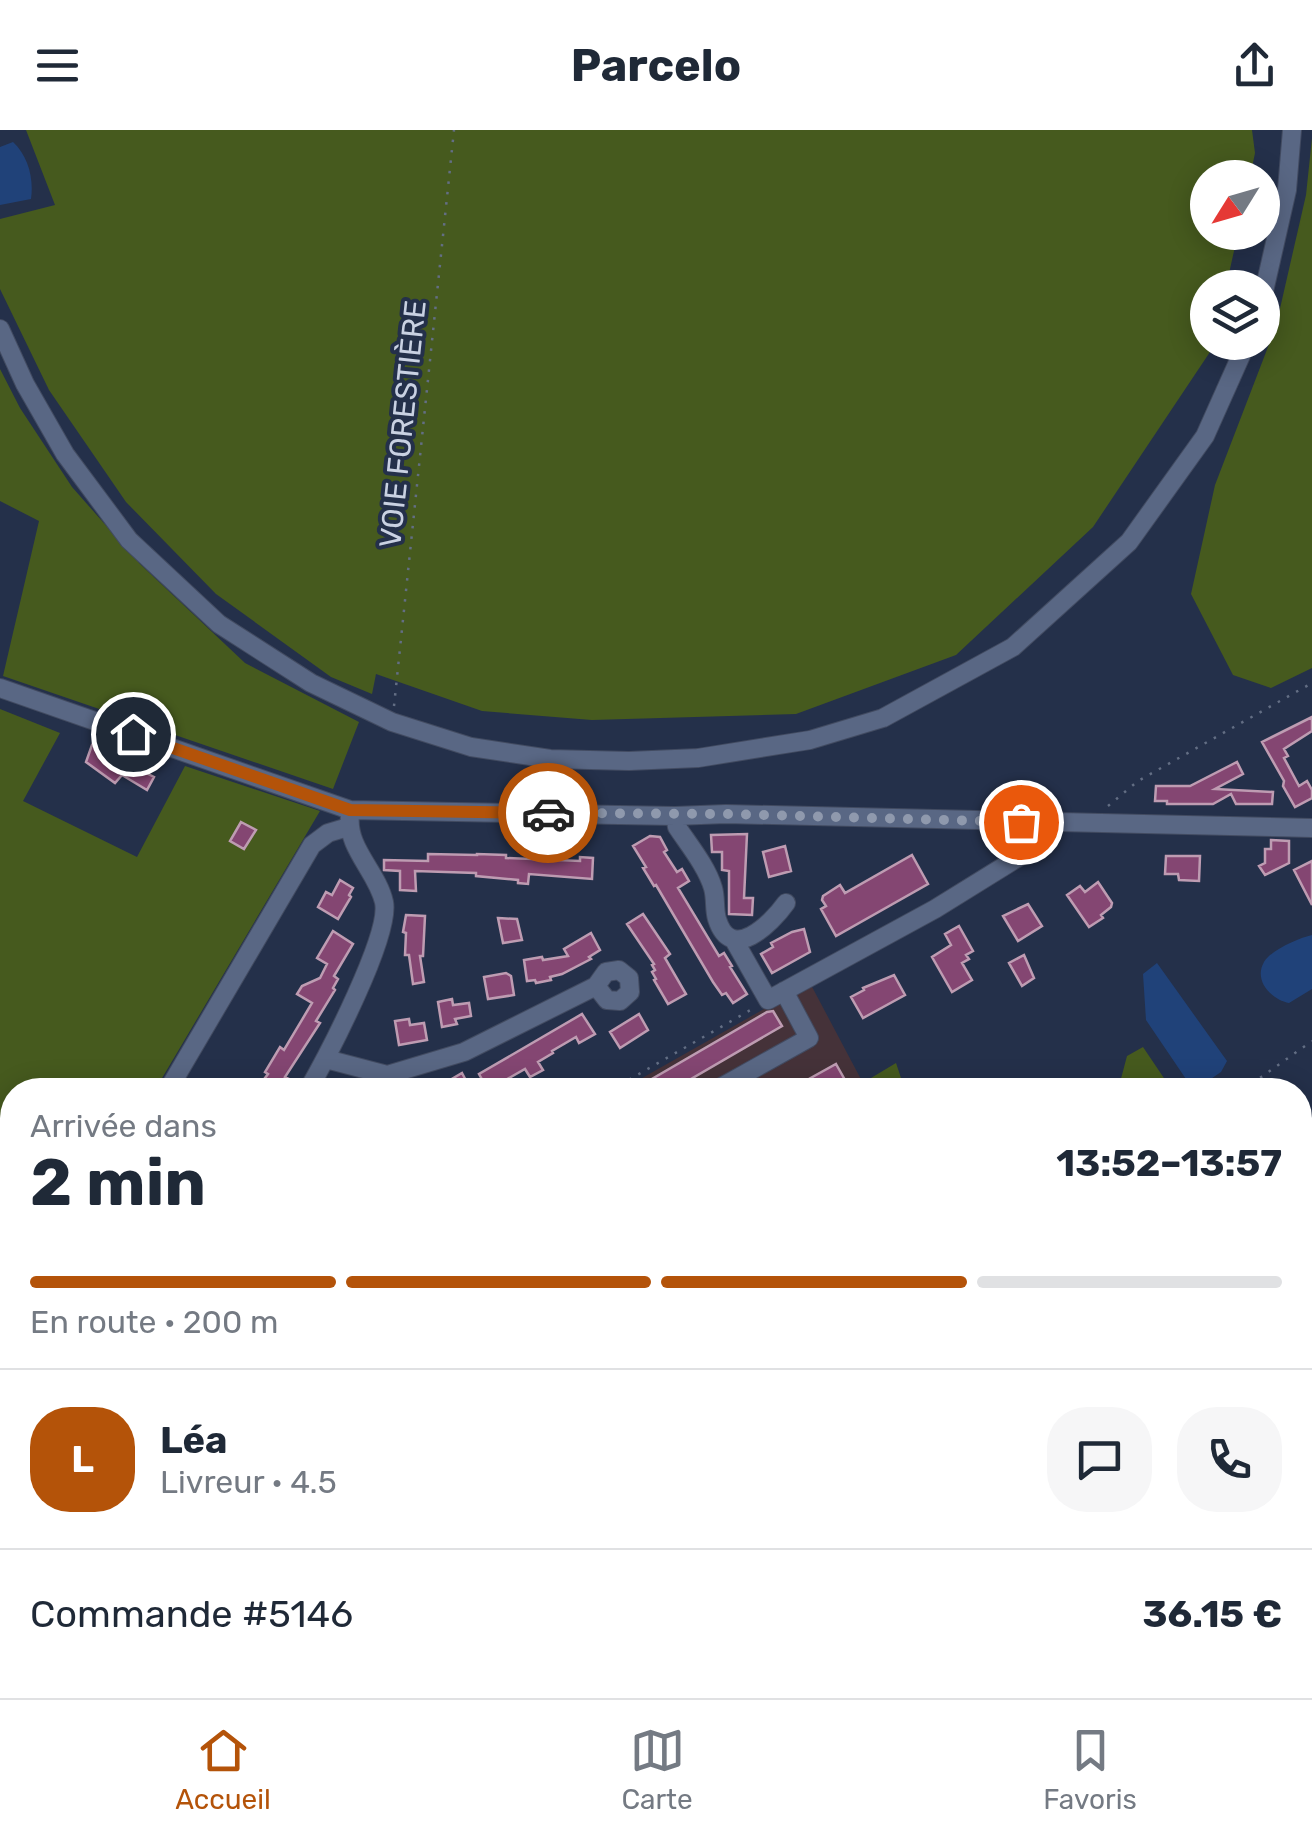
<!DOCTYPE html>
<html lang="fr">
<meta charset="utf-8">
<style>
body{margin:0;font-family:Rubik,sans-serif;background:#f6f6f7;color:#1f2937;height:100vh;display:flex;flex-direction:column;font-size:38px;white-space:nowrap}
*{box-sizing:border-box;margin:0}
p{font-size:32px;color:#747a83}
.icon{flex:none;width:55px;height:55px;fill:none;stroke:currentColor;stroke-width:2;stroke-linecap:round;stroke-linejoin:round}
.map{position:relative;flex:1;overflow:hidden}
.panel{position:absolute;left:0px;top:948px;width:1312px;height:622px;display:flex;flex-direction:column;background:#fff;border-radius:40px 40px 0 0;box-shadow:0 5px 25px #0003}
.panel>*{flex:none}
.needle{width:65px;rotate:233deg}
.tools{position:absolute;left:1190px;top:30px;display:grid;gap:20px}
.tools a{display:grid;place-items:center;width:90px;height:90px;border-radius:50%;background:#fff;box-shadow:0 5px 25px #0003;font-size:50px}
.pin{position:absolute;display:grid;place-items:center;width:85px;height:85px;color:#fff;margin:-42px;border:5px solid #fff;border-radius:50%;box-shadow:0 2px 10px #0007}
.courier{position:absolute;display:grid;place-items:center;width:100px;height:100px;margin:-50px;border:8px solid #b45309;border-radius:50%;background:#fff;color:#222;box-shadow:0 2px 12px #0007}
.overview em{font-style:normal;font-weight:700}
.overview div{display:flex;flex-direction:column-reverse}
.overview{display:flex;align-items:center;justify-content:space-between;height:170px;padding:0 30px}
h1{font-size:65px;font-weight:700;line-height:75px}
.bar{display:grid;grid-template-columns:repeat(4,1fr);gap:15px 10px;align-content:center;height:120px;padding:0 30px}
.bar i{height:12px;border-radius:8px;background:#e0e1e3}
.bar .current{background:#b45309}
.bar p{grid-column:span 4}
.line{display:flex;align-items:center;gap:25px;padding:0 30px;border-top:2px solid #e0e1e3}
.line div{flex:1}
.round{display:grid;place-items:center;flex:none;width:105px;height:105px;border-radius:40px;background:#f6f6f7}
header{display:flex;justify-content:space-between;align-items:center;height:130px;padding:0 30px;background:#fff;font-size:45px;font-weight:700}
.menu{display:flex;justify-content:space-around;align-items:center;height:140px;border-top:2px solid #e0e1e3;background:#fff;font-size:28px;color:#747a83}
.menu a{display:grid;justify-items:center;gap:5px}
.menu .current{color:#b45309}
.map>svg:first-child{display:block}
.industrial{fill:#453239}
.green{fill:#465a1e}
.water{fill:#204279}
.building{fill:#844672;stroke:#be9cb2;stroke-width:2.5}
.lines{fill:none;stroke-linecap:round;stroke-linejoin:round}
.minor-casing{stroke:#424b61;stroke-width:20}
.path{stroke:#636e84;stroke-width:2.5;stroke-dasharray:2.5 8;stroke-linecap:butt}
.minor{stroke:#596784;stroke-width:18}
.done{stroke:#8f99ad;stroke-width:10;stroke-dasharray:0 18}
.route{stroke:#b45309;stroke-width:12}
.labels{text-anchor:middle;stroke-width:8;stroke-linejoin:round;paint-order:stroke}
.street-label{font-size:30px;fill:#c9d1e2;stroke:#24304a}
</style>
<header><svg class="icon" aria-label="menu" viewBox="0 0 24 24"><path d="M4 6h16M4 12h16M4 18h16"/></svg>Parcelo<svg class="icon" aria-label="share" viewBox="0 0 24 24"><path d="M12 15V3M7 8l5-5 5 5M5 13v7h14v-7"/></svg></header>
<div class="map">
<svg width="1312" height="1568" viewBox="0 0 1312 1568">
<rect width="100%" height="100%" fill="#24304a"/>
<path class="industrial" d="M810,853L863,953L851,960H621Z"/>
<path class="green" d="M26,0H1252L1255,23L1250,47L1208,48V102L1238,103L1226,157L1208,158V212L1215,213L1214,216L1093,397L956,525L796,584L592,590L482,581L376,544L372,564L331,547L216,464L126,372L49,260L0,159V89L55,75Z
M1312,8V538L1271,558L1233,545L1191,464L1215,355L1276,196L1306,65Z
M0,239L20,278L72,357L140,434L245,533L359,592L333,659L3,546L39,391L0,371Z
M0,579L60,603L23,671L137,727L185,636L320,681L155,960H12V1213L0,1220Z
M1143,917L1172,960H1118L1127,926Z
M896,933L905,960H851Z
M12,1311V1558H556L581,1568H0V1318Z"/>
<path class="water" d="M13,12C28,26 34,48 31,69L0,75V17Z
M1312,805V859L1289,873C1272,870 1253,851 1264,832C1271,820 1299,808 1312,805Z
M1157,833L1227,931L1221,942L1196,959L1188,952L1146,890L1143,844Z"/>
<path class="building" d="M1312,587V601L1284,619L1288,626L1284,628L1299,656L1307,651L1312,660V668L1295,677L1283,656L1284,651L1262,612Z
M92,615L154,647L147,660L122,645L115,653L86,632Z
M1237,632L1243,644L1215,659L1273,662L1272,674H1236L1231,664L1213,674H1167V671H1155L1156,656H1190Z
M241,692L256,700L244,719L230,711Z
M747,704L744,768H753L752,785L729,784V741L722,740V722H712L711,705Z
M650,706L660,707L667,720L664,722L677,742L682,739L689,751L678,758L719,826L724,823L732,836L730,837L747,864L733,873L726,863L722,865L713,852L656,755L654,756L643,738L646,737L633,716Z
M1271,710L1289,711V733L1265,745L1259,736L1265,733V719H1271Z
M785,716L791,741L769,747L763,722Z
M428,724L477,725V724L506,725V728L580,731V727L593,728L592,749L529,744L528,754L518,753V750L476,746V743L415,741L416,761L400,760V741L384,740V730L428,731Z
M912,725L928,754L836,806L821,779L826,776L822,770L823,766L840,755L845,763Z
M1166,726H1200L1199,751L1179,750L1178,744H1165Z
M1312,731V775L1294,740Z
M340,750L353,758L349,765L351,767L338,789L318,777L326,762L332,765Z
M1098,752L1112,773L1111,777L1101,785L1103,788L1089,797L1067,765L1080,756L1085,762Z
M1028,774L1042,796L1018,811L1003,786Z
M643,784L670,824L665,828L686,864L668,874L654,850L656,849L652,842L655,840L652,835L654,834L627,794Z
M406,785L425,786L423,826H420L424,852L413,854L409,825H405L406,803L403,802Z
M498,788L517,789L522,810L503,813Z
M959,796L973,821L966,825L969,829L962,833L972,850L952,862L932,827L951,815L945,804Z
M804,799L810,822L772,843L761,824L773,817L771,813L792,802Z
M333,801L353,814L334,846L338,849L333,858L335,860L316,891L320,893L285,947L289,949L282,960H256L268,944L265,942L280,917L284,920L312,873L297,864L302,856L320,848L327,834L317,828Z
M591,803L600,820L589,827L591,829L562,844L550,847L551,850L536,853L535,850L527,851L524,830L542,827L543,830L568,826L564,819Z
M1024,825L1034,848L1022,856L1009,833Z
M506,843L511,846L514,865L488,869L484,847Z
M894,845L905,865L863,888L851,867L864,860L863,858Z
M452,869L453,875L469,873L471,886L455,889L457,894L442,897L438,872Z
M773,881L782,896L672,960H633L767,882Z
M582,884L595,904L579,913L576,907L552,921L553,923L538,932L543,940L530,947L525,939L488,960L479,944Z
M639,884L648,900L620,918L610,902Z
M409,889L410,895L424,893L427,910L399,915L395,891Z
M836,934L845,950L828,960H789Z
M462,943L471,960H433Z"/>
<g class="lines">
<g class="minor-casing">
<path id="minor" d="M1262,170L1287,60L1292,0
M0,199L25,254L65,324L129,410L219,494L311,553L392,592L471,617L550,629L629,631L698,628L810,610L883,588L1013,517L1129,412L1205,306L1247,212
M0,558L350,680L675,686L726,684L1312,698
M675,686L677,697C689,715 707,737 713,758C716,768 714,779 717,789C731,834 771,794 786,773
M734,810L768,870L935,779L1035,717L1039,693
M326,929L387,945L464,922L596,856L606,842L619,840L629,848L630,862L620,871L607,870L596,856
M168,960L312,715L328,703L348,697
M308,960C327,927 391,805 384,772C377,741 346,718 350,685
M716,960L809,908L784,861
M0,1212L12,1205"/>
</g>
<path class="path" d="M394,576L454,0
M1108,676L1138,651L1312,553
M611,960L754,878
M1243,960L1312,911
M0,1158L12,1172
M241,1558L246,1568
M407,1568L421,1558"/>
<use href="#minor" class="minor"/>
</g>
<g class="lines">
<path class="done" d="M548,683L726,684L1021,692"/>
<path class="route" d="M133,604L350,680L548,683"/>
</g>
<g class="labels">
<g class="street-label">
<text transform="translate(403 294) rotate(-84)" y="10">VOIE FORESTIÈRE</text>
</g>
</g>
</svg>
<div class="tools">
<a><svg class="needle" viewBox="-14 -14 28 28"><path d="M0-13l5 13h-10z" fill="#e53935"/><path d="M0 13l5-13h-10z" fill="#747a83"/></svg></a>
<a><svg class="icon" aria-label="layers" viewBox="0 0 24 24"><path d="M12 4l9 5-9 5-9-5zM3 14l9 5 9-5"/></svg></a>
</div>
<div class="pin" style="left:1021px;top:692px;background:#ea580c"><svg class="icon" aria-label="bag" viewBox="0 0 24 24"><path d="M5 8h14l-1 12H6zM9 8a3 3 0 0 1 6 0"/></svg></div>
<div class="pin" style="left:133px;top:604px;background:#1f2937"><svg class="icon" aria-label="home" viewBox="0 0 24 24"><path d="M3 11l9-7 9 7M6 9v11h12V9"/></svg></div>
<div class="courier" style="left:548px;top:683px"><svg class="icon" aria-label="car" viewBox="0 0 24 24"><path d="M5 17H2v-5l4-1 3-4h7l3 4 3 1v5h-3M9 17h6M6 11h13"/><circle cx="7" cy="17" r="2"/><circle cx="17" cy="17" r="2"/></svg></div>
<section class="panel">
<div class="overview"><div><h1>2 min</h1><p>Arrivée dans</p></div><em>13:52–13:57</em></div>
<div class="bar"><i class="current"></i><i class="current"></i><i class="current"></i><i></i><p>En route · 200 m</p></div>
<div class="line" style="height:180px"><b class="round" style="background:#b45309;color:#fff">L</b><div><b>Léa</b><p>Livreur · 4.5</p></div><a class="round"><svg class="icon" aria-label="chat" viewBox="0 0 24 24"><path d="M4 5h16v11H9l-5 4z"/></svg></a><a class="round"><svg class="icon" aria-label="phone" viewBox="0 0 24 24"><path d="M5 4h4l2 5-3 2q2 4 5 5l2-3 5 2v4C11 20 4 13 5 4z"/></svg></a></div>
<div class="line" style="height:130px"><div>Commande #5146</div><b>36.15 €</b></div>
</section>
</div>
<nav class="menu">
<a class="current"><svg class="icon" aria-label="home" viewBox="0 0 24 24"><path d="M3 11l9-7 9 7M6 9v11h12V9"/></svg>Accueil</a>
<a><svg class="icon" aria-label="map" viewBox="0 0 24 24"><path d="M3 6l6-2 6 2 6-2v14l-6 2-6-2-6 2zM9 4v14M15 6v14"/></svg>Carte</a>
<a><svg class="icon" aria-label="saved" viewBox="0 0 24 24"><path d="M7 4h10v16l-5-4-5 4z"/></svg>Favoris</a>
</nav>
